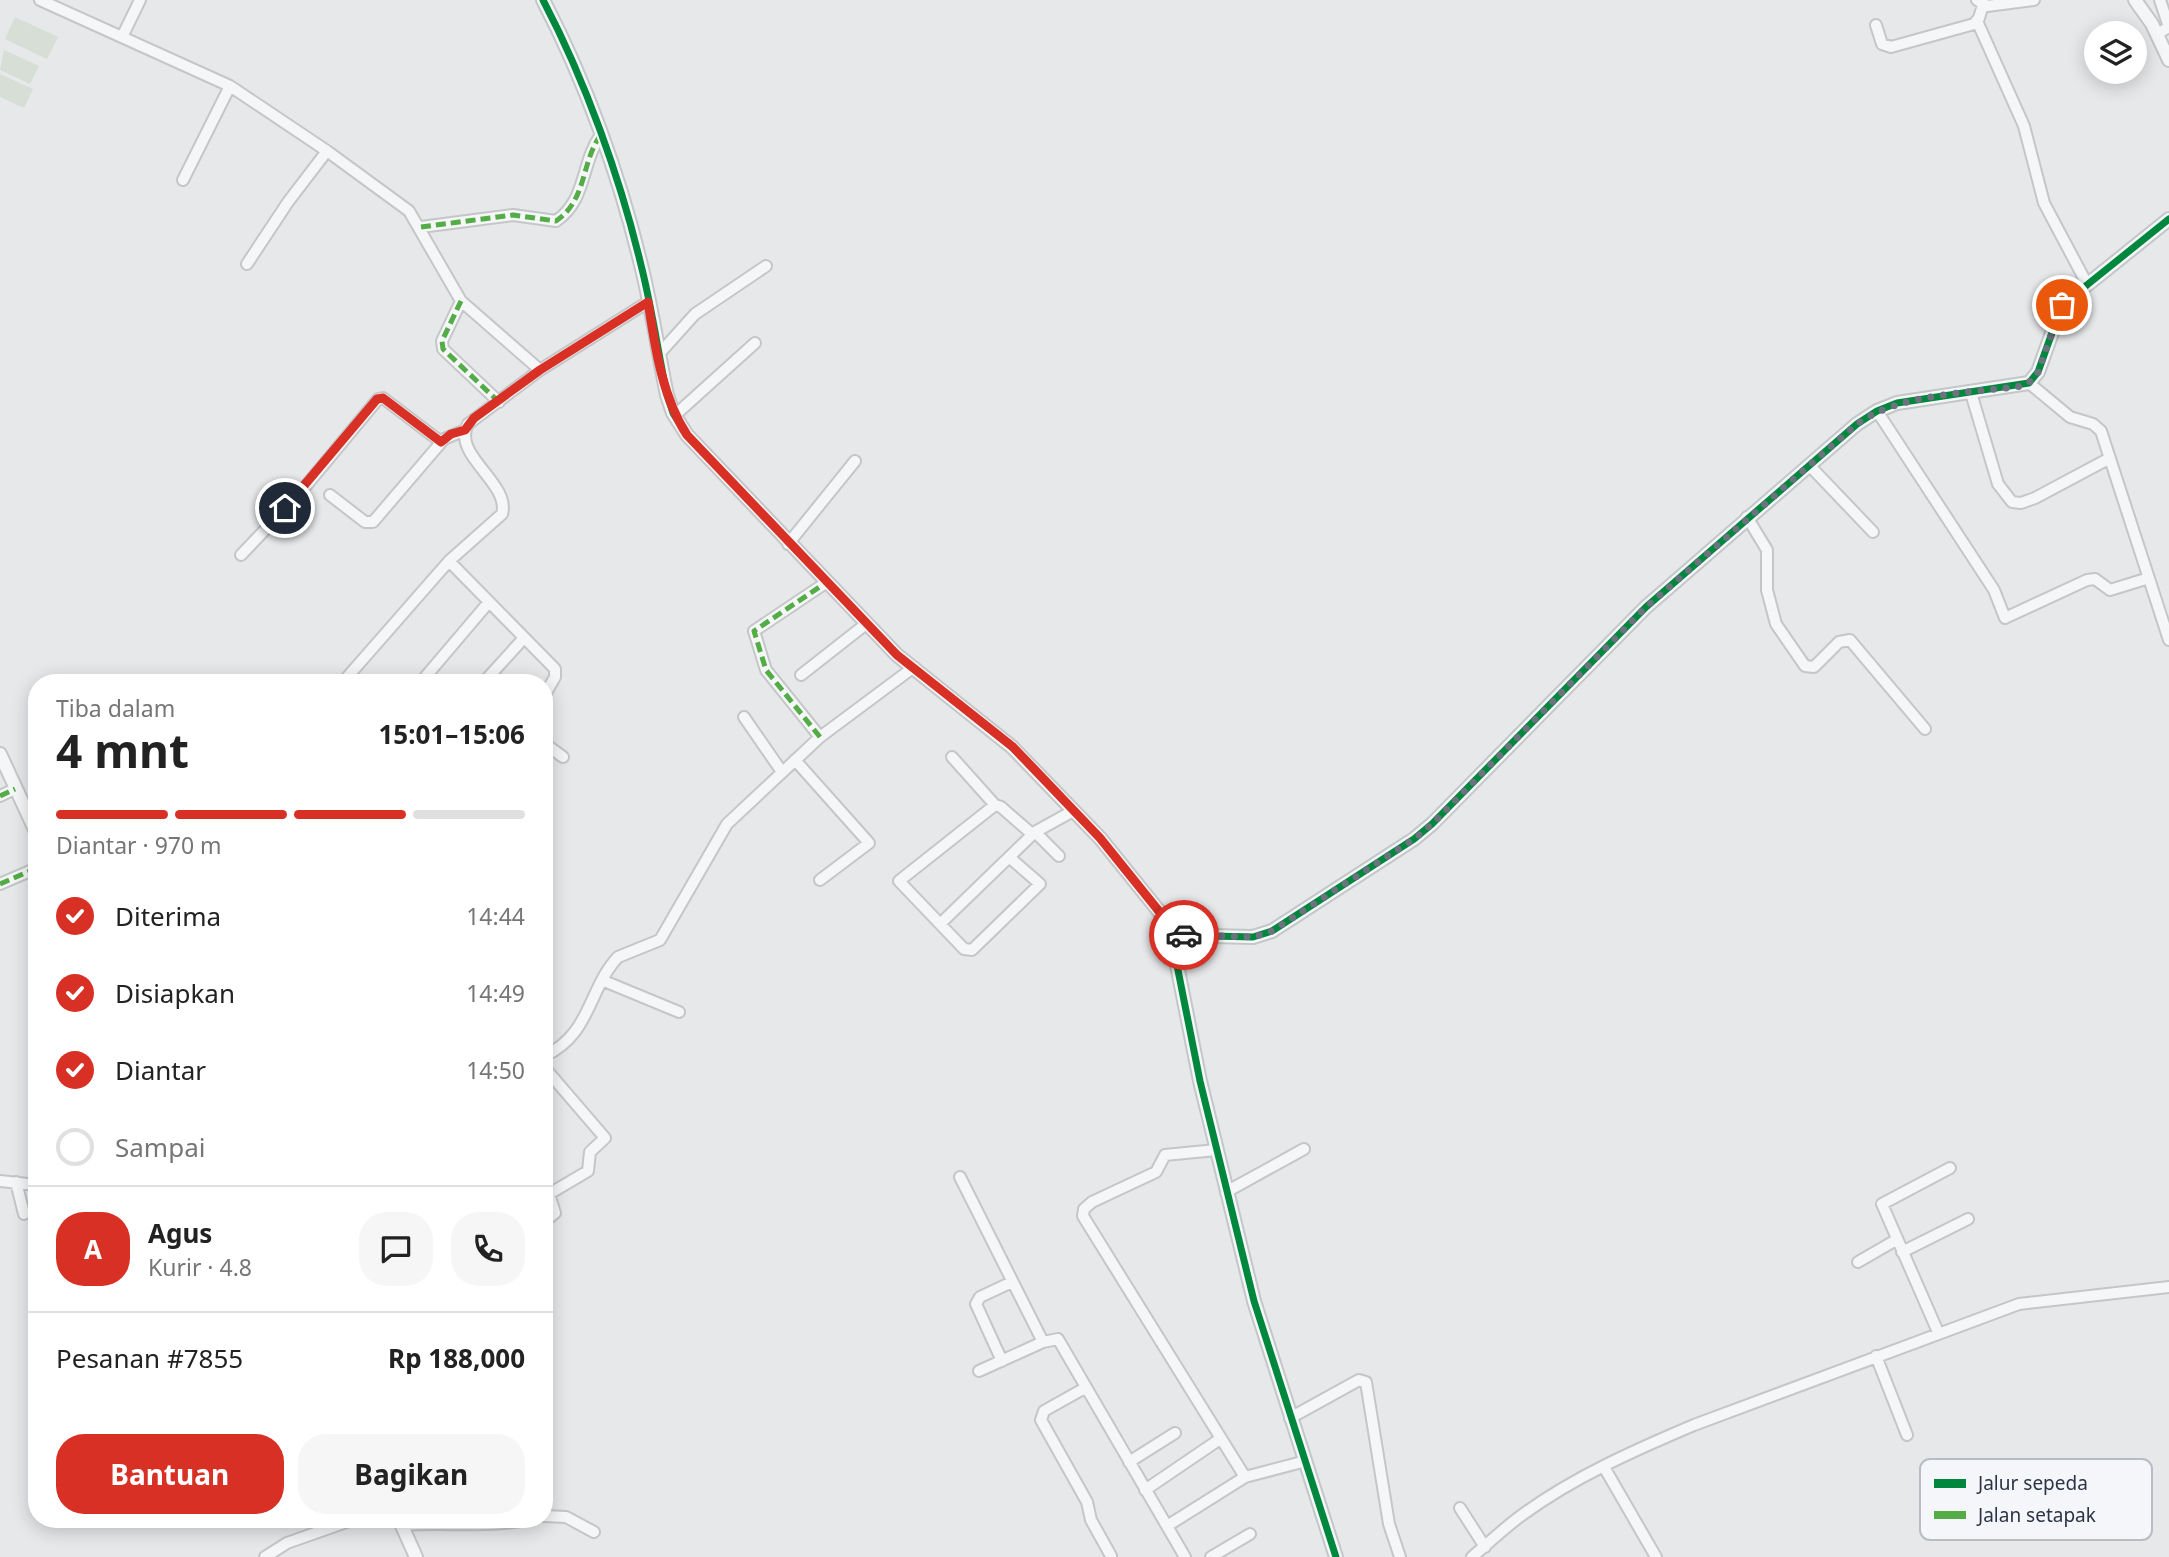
<!DOCTYPE html>
<html lang="id">
<meta charset="utf-8">
<style>
body{margin:0;font-family:"Noto Sans",sans-serif;background:#f6f6f6;color:#222;height:100vh;display:flex;flex-direction:column;font-size:26px;white-space:nowrap}
*{box-sizing:border-box;margin:0}
p{font-size:23px;color:#767676}
.icon{flex:none;width:38px;height:38px;fill:none;stroke:currentColor;stroke-width:2;stroke-linecap:round;stroke-linejoin:round}
.map{position:relative;flex:1;overflow:hidden}
.panel{position:absolute;left:28px;top:674px;width:525px;height:854px;display:flex;flex-direction:column;background:#fff;border-radius:28px;box-shadow:0 4px 18px #0003}
.panel>*{flex:none}
.tools{position:absolute;left:2084px;top:21px;display:grid;gap:14px}
.tools a{display:grid;place-items:center;width:63px;height:63px;border-radius:50%;background:#fff;box-shadow:0 4px 18px #0003;font-size:35px}
.pin{position:absolute;display:grid;place-items:center;width:60px;height:60px;color:#fff;margin:-30px;border:4px solid #fff;border-radius:50%;box-shadow:0 2px 7px #0007}
.courier{position:absolute;display:grid;place-items:center;width:70px;height:70px;margin:-35px;border:5px solid #d93025;border-radius:50%;background:#fff;color:#222;box-shadow:0 2px 9px #0007}
.overview em{font-style:normal;font-weight:700}
.overview div{display:flex;flex-direction:column-reverse}
.overview{display:flex;align-items:center;justify-content:space-between;height:119px;padding:0 28px}
h1{font-size:46px;font-weight:700;line-height:52px}
.bar{display:grid;grid-template-columns:repeat(4,1fr);gap:10px 7px;align-content:center;height:84px;padding:0 28px}
.bar i{height:9px;border-radius:5px;background:#e0e0e0}
.bar .on{background:#d93025}
.bar p{grid-column:span 4}
.line{display:flex;align-items:center;gap:18px;padding:0 28px;border-top:2px solid #e0e0e0}
.line div{flex:1}
.round{display:grid;place-items:center;flex:none;width:74px;height:74px;border-radius:28px;background:#f6f6f6}
ol{padding:0 28px;list-style:none}
li{display:flex;align-items:center;gap:21px;height:77px}
li p{margin-inline-start:auto}
li .icon{padding:7px;border-radius:50%;background:#d93025;color:#fff;stroke-width:4}
li:last-child{color:#767676}
li i{width:38px;height:38px;border:4px solid #e0e0e0;border-radius:50%}
.cta{display:flex;gap:14px;margin-top:auto;padding:14px 28px}
.cta a{flex:1;height:80px;border-radius:28px;background:#d93025;color:#fff;font-size:28px;font-weight:700;line-height:80px;text-align:center}
.cta a+a{background:#f6f6f6;color:#222}
.map>svg:first-child{display:block}
.green{fill:#d6ded6}
.lines{fill:none;stroke-linecap:round;stroke-linejoin:round}
.minor-casing{stroke:#c4c6c8;stroke-width:14}
.tertiary-casing{stroke:#c4c6c8;stroke-width:16}
.minor{stroke:#f5f6f7;stroke-width:10}
.tertiary{stroke:#f5f6f7;stroke-width:12}
.quiet{stroke:#54ac47;stroke-width:5;stroke-dasharray:10 5;stroke-linecap:butt}
.cycleway-casing{stroke:#f4f6f9;stroke-width:11}
.cycleway{stroke:#00873e;stroke-width:7}
.done{stroke:#6c737f;stroke-width:7;stroke-dasharray:0 12.6}
.route{stroke:#d93025;stroke-width:9}
.key{fill:#f4f6f9;stroke:#b8bcc3;stroke-width:2}
.key-label{font-size:19px;fill:#2b3445}
</style>
<div class="map">
<svg width="2169" height="1557" viewBox="0 0 2169 1557">
<rect width="100%" height="100%" fill="#e6e8ea"/>
<path class="green" d="M15,17L58,37L47,59L5,39Z
M4,50L39,66L30,84L0,70Z
M0,74L33,89L24,108L0,97Z"/>
<g class="lines">
<g class="minor-casing">
<path id="minor" d="M40,0L230,86L327,151L409,211L461,301L540,370
M1977,0L1987,6L2034,0
M1977,21L2024,126L2044,203L2087,284
M1876,25L1882,44L1891,47L1974,24L1979,18L1983,5
M2157,34L2169,27L2160,0
M122,37L140,0
M183,180L230,86
M421,227L513,215L556,221C587,200 581,163 600,136
M247,264L288,202L327,151
M461,301L442,341L443,349L499,402
M659,354L695,314L766,266
M2029,383L2070,417L2093,424L2101,431L2169,640
M1971,393L1998,484L2012,502L2021,503L2035,498L2110,458
M1877,411L1994,590L2005,618L2087,580L2095,579L2110,590L2149,578
M674,416L755,343
M1809,465L1873,532
M330,495L365,522H373L444,439L465,430
M1747,517L1767,550V590L1776,624L1805,666L1814,667L1839,642L1850,640L1925,729
M788,544L855,461
M241,555L300,493L378,399L383,398L441,442
M449,561L555,669V677L544,696
M801,675L866,624
M343,682L449,561L502,514C511,483 451,455 468,424L540,370L648,302
M421,682L489,602
M484,682L523,639
M744,717L782,772
M820,737L766,670L754,631L827,582
M544,743L563,757
M952,757L995,805
M795,760L869,843L820,880
M0,796L15,789
M1035,832L1059,856
M1009,857L1040,884L972,950L964,949L899,881L995,805L1001,807L1032,834
M0,884L37,868
M940,924L1035,832L1073,811
M604,981L679,1012
M544,1056C591,1035 588,989 618,957L660,940L727,824L820,737L914,667
M544,1067L605,1138L590,1152L588,1171L549,1194L555,1213L544,1222
M1216,1150L1165,1155L1156,1172L1092,1202L1084,1209L1083,1216L1245,1477
M960,1177L1043,1342
M0,1181L37,1185
M16,1182L24,1214
M1226,1192L1304,1149
M1902,1252L1968,1219
M1858,1262L1896,1240
M1938,1332L1882,1204L1950,1168
M1876,1356L1907,1435
M1002,1361L976,1304L980,1297L1012,1282
M979,1371L1043,1342L1058,1339L1185,1557
M1085,1388L1044,1411L1041,1420L1087,1502L1091,1520L1111,1556
M1290,1418L1359,1380L1366,1382L1389,1524L1400,1557
M1129,1462L1175,1433
M1604,1467L1656,1557
M1145,1490L1220,1439
M1460,1508L1485,1547
M544,1516L566,1517L594,1532
M402,1525C445,1522 491,1528 532,1519
M1167,1526L1245,1477L1306,1461
M265,1557L287,1543L355,1519
M1211,1557L1250,1534
M1472,1557C1489,1543 1504,1528 1522,1515C1574,1477 1635,1450 1694,1425L2019,1304L2169,1287"/>
</g>
<g class="tertiary-casing">
<path id="tertiary" d="M543,0C585,80 620,177 641,265C652,308 658,352 667,395L673,413L687,435L897,655L1012,747L1100,838L1162,915L1171,935L1200,1081L1254,1301L1336,1557
M2135,0L2152,24L2169,60
M0,754L37,834
M1171,935L1253,937L1272,931L1414,839L1432,824L1646,607L1857,424L1877,411L1897,403L2029,383L2038,372L2062,305L2169,219
M399,1519L416,1557"/>
</g>
<use href="#minor" class="minor"/>
<use href="#tertiary" class="tertiary"/>
<path class="quiet" d="M421,227L513,215L556,221C587,200 581,163 600,136
M461,301L442,341L443,349L499,402
M820,737L766,670L754,631L827,582
M0,796L15,789
M0,884L37,868"/>
<g class="cycleway-casing">
<path id="cycleway" d="M543,0C585,80 620,177 641,265C652,308 658,352 667,395L673,413L687,435L897,655L1012,747L1100,838L1162,915L1171,935L1200,1081L1254,1301L1336,1557
M1171,935L1253,937L1272,931L1414,839L1432,824L1646,607L1857,424L1877,411L1897,403L2029,383L2038,372L2062,305L2169,219"/>
</g>
<use href="#cycleway" class="cycleway"/>
</g>
<g class="lines">
<path class="done" d="M1184,935L1254,937L1272,931L1414,839L1432,824L1646,607L1857,424C1900,393 1970,393 2022,386L2034,379L2038,372L2062,305"/>
<path class="route" d="M285,508L377,399L383,398L441,442L451,434L465,430L474,418L540,370L648,302C655,346 662,397 687,435L897,655L1013,747L1100,838L1162,915L1171,935H1184"/>
</g>
<rect x="1920" y="1459" width="232" height="81" rx="10" class="key"/>
<rect x="1934" y="1479" width="32" height="9" fill="#00873e"/>
<rect x="1934" y="1511" width="32" height="8" fill="#54ac47"/>
<g class="key-label">
<text x="1978" y="1490">Jalur sepeda</text>
<text x="1978" y="1522">Jalan setapak</text>
</g>
</svg>
<div class="tools">
<a><svg class="icon" aria-label="layers" viewBox="0 0 24 24"><path d="M12 4l9 5-9 5-9-5zM3 14l9 5 9-5"/></svg></a>
</div>
<div class="pin" style="left:2062px;top:305px;background:#ea580c"><svg class="icon" aria-label="bag" viewBox="0 0 24 24"><path d="M5 8h14l-1 12H6zM9 8a3 3 0 0 1 6 0"/></svg></div>
<div class="pin" style="left:285px;top:508px;background:#1f2937"><svg class="icon" aria-label="home" viewBox="0 0 24 24"><path d="M3 11l9-7 9 7M6 9v11h12V9"/></svg></div>
<div class="courier" style="left:1184px;top:935px"><svg class="icon" aria-label="car" viewBox="0 0 24 24"><path d="M5 17H2v-5l4-1 3-4h7l3 4 3 1v5h-3M9 17h6M6 11h13"/><circle cx="7" cy="17" r="2"/><circle cx="17" cy="17" r="2"/></svg></div>
<section class="panel">
<div class="overview"><div><h1>4 mnt</h1><p>Tiba dalam</p></div><em>15:01–15:06</em></div>
<div class="bar"><i class="on"></i><i class="on"></i><i class="on"></i><i></i><p>Diantar · 970 m</p></div>
<ol>
<li><svg class="icon" aria-label="check" viewBox="0 0 24 24"><path d="M5 12l5 5 9-10"/></svg>Diterima<p>14:44</p></li>
<li><svg class="icon" aria-label="check" viewBox="0 0 24 24"><path d="M5 12l5 5 9-10"/></svg>Disiapkan<p>14:49</p></li>
<li><svg class="icon" aria-label="check" viewBox="0 0 24 24"><path d="M5 12l5 5 9-10"/></svg>Diantar<p>14:50</p></li>
<li><i></i>Sampai</li>
</ol>
<div class="line" style="height:126px"><b class="round" style="background:#d93025;color:#fff">A</b><div><b>Agus</b><p>Kurir · 4.8</p></div><a class="round"><svg class="icon" aria-label="chat" viewBox="0 0 24 24"><path d="M4 5h16v11H9l-5 4z"/></svg></a><a class="round"><svg class="icon" aria-label="phone" viewBox="0 0 24 24"><path d="M5 4h4l2 5-3 2q2 4 5 5l2-3 5 2v4C11 20 4 13 5 4z"/></svg></a></div>
<div class="line" style="height:91px"><div>Pesanan #7855</div><b>Rp 188,000</b></div>
<div class="cta"><a>Bantuan</a><a>Bagikan</a></div>
</section>
</div>
